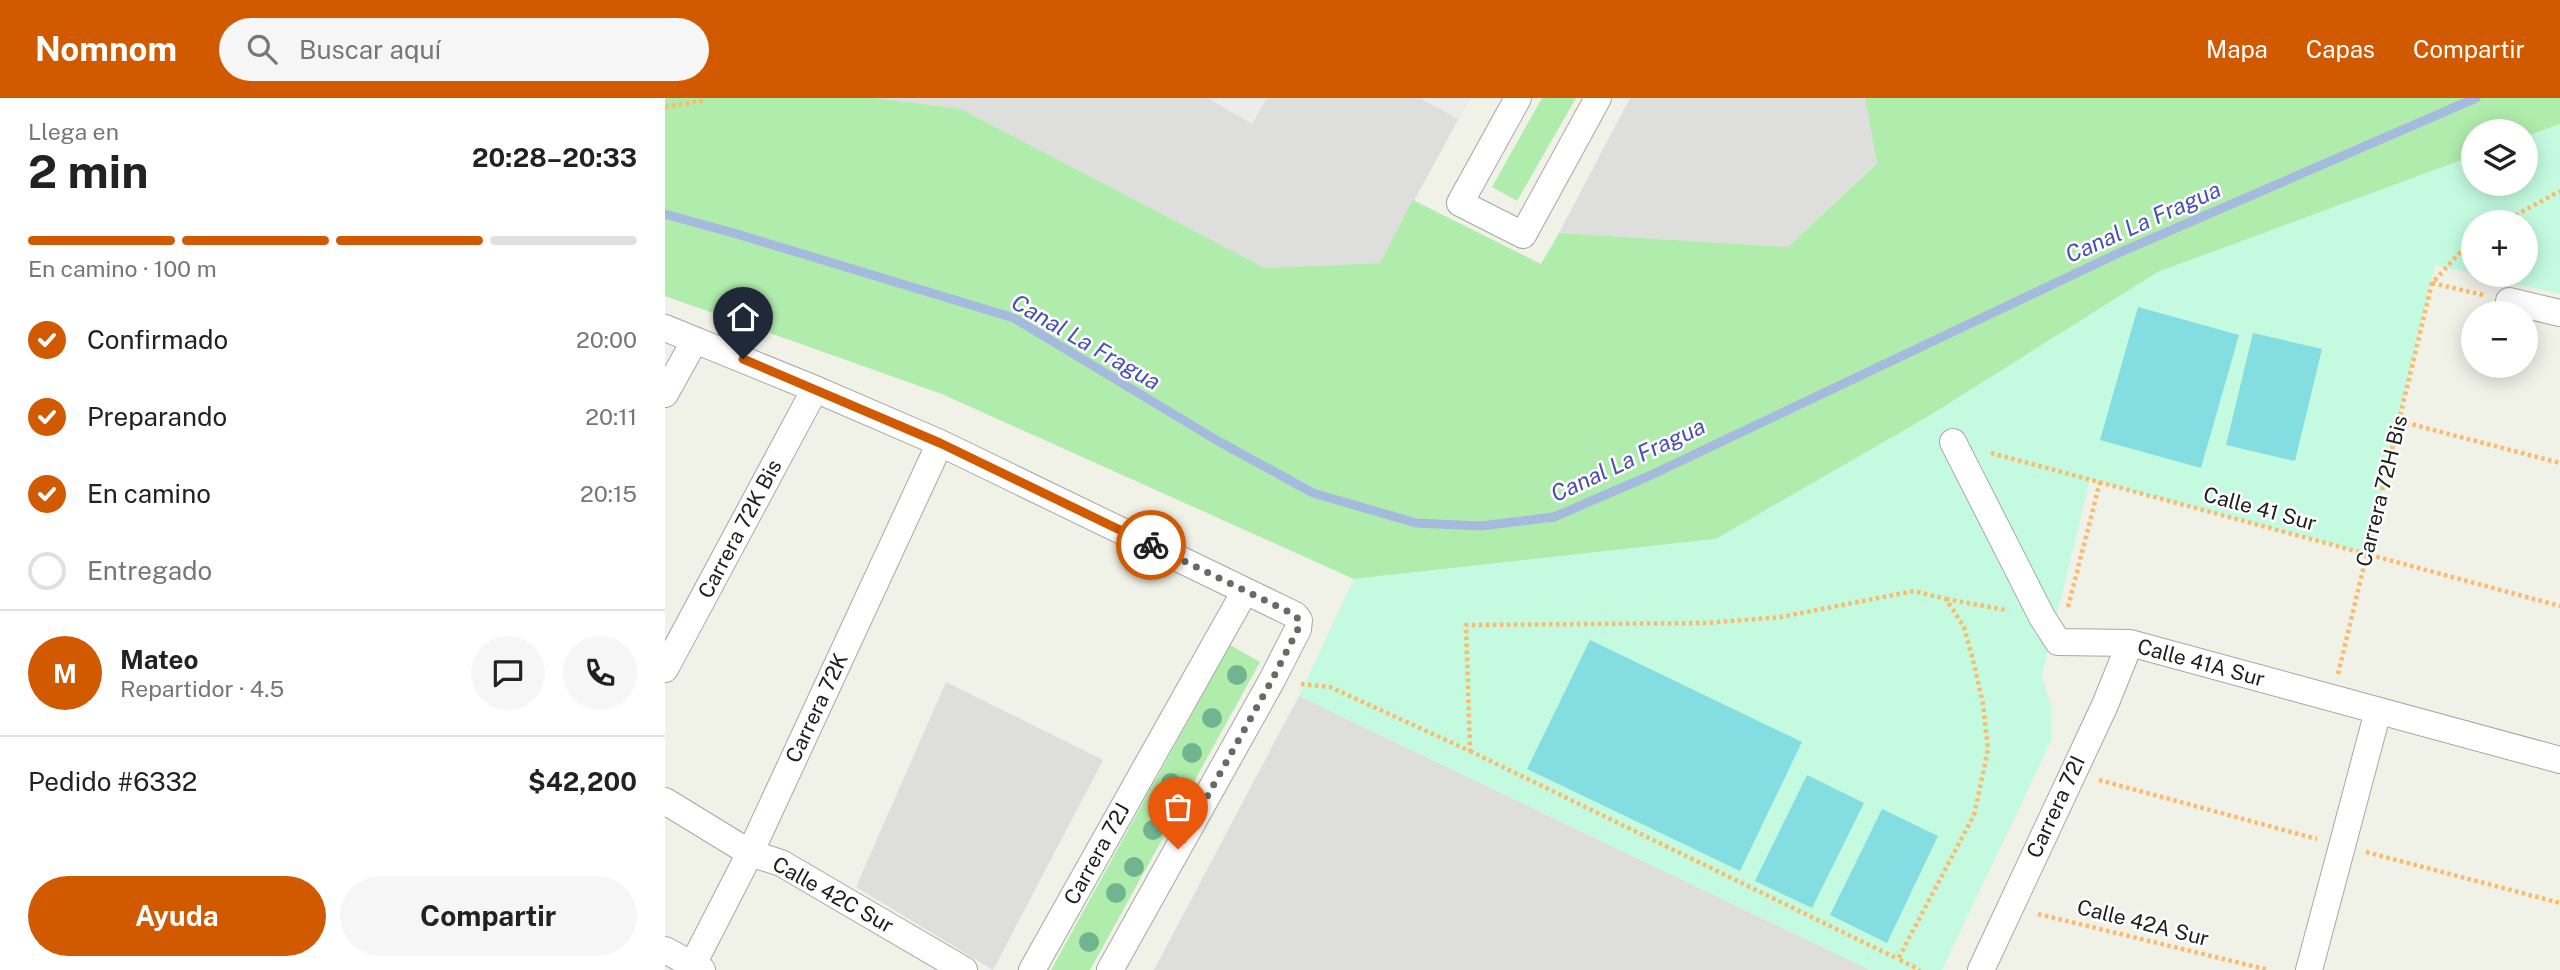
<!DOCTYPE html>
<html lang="es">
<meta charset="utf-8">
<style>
body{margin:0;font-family:"Public Sans",sans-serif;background:#f6f6f6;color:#222;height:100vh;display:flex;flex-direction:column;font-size:26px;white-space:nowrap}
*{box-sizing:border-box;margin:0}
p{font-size:23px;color:#767676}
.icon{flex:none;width:38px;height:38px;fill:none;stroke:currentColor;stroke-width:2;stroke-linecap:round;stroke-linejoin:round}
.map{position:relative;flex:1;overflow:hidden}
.side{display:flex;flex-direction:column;background:#fff;width:665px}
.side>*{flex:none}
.controls{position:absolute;left:1796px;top:21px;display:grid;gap:14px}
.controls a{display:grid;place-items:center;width:77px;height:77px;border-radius:50%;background:#fff;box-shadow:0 4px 18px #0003;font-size:35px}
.pin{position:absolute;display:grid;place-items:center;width:60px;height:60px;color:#fff;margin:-72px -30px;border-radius:50% 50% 50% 0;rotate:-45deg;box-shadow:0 0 7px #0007}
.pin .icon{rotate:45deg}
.courier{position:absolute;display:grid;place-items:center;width:70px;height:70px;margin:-35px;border:5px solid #d15a00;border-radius:50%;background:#fff;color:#222;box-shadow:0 2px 9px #0007}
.summary em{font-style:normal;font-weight:700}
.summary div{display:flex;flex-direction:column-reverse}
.summary{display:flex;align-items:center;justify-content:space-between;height:119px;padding:0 28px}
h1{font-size:46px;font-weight:700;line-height:52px}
.bar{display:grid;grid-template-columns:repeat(4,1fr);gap:10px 7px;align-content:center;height:84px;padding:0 28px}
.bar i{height:9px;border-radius:5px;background:#e0e0e0}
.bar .active{background:#d15a00}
.bar p{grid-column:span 4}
.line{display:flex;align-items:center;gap:18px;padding:0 28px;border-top:2px solid #e0e0e0}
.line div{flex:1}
.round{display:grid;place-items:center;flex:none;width:74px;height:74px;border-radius:37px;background:#f6f6f6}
ol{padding:0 28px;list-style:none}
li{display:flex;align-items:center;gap:21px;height:77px}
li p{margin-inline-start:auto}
li .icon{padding:7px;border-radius:50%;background:#d15a00;color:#fff;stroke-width:4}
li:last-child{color:#767676}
li i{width:38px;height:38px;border:4px solid #e0e0e0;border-radius:50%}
.action{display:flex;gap:14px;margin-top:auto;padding:14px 28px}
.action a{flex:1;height:80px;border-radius:42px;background:#d15a00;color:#fff;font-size:28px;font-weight:700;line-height:80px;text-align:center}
.action a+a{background:#f6f6f6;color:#222}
header{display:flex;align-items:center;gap:42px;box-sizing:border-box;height:98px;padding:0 35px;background:#d15a00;color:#fff}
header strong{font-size:33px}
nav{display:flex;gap:38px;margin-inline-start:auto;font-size:24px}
.search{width:490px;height:63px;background:#f6f6f6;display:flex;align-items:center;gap:18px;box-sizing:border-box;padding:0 24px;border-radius:38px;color:#767676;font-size:26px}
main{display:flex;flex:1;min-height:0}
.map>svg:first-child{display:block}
.residential{fill:#dededd}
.grass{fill:#b0ecac}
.park{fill:#c4fbe0}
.pitch{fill:#83dde1}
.parking{fill:#ececec}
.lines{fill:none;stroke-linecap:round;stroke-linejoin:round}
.stream{stroke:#a6badf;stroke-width:9}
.street-casing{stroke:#a7a7a7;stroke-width:28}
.path{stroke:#fdba6c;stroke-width:4.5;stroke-dasharray:3.5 3.5;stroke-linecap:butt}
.street{stroke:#fff;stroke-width:26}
.tree{fill:#71b590}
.done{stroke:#696966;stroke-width:7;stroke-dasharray:0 12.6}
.route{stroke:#d15a00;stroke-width:9}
.labels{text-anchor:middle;stroke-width:5;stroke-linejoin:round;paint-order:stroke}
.street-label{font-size:21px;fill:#202020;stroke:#fff}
.water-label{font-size:23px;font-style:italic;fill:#4950b3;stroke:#fff}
</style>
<header>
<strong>Nomnom</strong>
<div class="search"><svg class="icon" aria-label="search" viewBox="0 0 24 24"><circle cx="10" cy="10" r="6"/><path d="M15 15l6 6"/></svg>Buscar aquí</div>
<nav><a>Mapa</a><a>Capas</a><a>Compartir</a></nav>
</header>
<main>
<section class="side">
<div class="summary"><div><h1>2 min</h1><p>Llega en</p></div><em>20:28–20:33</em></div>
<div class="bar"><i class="active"></i><i class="active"></i><i class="active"></i><i></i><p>En camino · 100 m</p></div>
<ol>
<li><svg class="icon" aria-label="check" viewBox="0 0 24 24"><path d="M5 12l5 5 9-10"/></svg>Confirmado<p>20:00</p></li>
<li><svg class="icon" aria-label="check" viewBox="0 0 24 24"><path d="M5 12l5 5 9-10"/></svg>Preparando<p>20:11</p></li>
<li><svg class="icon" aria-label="check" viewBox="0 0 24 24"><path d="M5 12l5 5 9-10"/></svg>En camino<p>20:15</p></li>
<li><i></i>Entregado</li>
</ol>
<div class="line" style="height:126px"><b class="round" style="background:#d15a00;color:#fff">M</b><div><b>Mateo</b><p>Repartidor · 4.5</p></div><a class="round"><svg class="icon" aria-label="chat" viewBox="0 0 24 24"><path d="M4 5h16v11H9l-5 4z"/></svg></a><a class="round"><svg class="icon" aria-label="phone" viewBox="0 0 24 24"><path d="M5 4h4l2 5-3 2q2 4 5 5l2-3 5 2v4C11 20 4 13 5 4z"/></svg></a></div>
<div class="line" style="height:91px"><div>Pedido #6332</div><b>$42,200</b></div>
<div class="action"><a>Ayuda</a><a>Compartir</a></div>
</section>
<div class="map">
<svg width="1895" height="872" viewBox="0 0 1895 872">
<rect width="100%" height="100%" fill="#f0f1e7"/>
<path class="residential" d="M211,0H805L715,165L600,170L296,11Z
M965,0H1200L1212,64L1123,149L894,135Z
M281,584L438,662L328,872L191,789Z
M634,598L1205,872H489Z"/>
<path class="grass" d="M0,0H211L296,11L600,170L715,165L748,102L876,166L894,135L1123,149L1212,65L1200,0H1895V26L1860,39V33H1808V58L1493,174L1264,318L1051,441L689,481L277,296L0,198Z
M877,0H911L852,103L827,89Z
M565,547L595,564L425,872H386Z"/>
<path class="park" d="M1895,26V196L1813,177H1860V124H1808V176L1770,167L1702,456L1425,382L1377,577L1386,608L1387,641L1277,872H1205L634,598L689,481L1051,441L1264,318L1493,174L1808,58V86H1860V39Z"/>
<path class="pitch" d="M1473,209L1574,237L1536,370L1435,342Z
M1588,235L1657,251L1630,363L1561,347Z
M925,542L1137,644L1075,773L862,671Z
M1142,677L1199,705L1147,810L1090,783Z
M1217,711L1273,738L1222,845L1165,817Z"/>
<path class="parking" d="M543,0H602L587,26Z
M755,0H805L793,21Z"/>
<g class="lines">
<path class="stream" d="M0,116L72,136L349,220L553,343L648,395L751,425L816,428L889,419L984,378L1456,154L1811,0"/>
<g class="street-casing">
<path id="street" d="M853,0L795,105L858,137L933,0
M1844,203L1895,215
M0,230L150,291L275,345L630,517L634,522L633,531L607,582L445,872
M0,296L30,242
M1288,344L1377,519L1393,544L1465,545L1895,662
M0,571L150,291
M0,703L85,755L116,765L299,872
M0,852L37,872
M25,872L85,755L275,345
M367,872L580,493
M1316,872L1440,607L1465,545
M1644,872L1713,613"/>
</g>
<path class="path" d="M0,9L36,3L38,0
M1838,124L1895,93
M1767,185L1818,197
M1734,323L1895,365
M1326,355L1895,508
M1281,501L1341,512
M1403,509L1435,384
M1673,576L1767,185L1801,148L1808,143
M636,586L665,589L805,653L801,527L1041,525L1116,519L1249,493L1281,501L1299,529L1310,570L1318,606L1323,652L1309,717L1233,861L1255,872
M805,653L1233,861
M1434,682L1652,741
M1701,754L1895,805
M1373,816L1604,872"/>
<use href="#street" class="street"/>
</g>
<g class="tree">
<circle cx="572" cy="577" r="10"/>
<circle cx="547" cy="620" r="10"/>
<circle cx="527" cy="655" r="10"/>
<circle cx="506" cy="685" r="10"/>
<circle cx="488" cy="732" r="10"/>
<circle cx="469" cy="769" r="10"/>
<circle cx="451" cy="795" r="10"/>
<circle cx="424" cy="844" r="10"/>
</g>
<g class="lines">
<path class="done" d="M486,447L630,517L634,522L633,531L607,582L513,751"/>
<path class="route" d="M78,261L275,345L486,447"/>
</g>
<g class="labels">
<g class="street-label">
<text transform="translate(1717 393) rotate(-76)" y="7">Carrera 72H Bis</text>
<text transform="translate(1595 411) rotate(15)" y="7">Calle 41 Sur</text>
<text transform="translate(75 431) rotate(-62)" y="7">Carrera 72K Bis</text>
<text transform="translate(1536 565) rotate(15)" y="7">Calle 41A Sur</text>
<text transform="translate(152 610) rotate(-65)" y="7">Carrera 72K</text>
<text transform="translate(1391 709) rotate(-65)" y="7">Carrera 72I</text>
<text transform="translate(432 756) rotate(-61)" y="7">Carrera 72J</text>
<text transform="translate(168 797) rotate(29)" y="7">Calle 42C Sur</text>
<text transform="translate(1478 825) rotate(14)" y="7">Calle 42A Sur</text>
</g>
<g class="water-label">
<text transform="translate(1478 124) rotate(-24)" y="8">Canal La Fragua</text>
<text transform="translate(421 244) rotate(30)" y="8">Canal La Fragua</text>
<text transform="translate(963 362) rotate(-25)" y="8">Canal La Fragua</text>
</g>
</g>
</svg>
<div class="controls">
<a><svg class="icon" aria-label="layers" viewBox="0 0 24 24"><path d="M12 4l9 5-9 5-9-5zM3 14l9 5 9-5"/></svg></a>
<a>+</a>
<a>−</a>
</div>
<div class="pin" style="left:513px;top:751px;background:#ea580c"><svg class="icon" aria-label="bag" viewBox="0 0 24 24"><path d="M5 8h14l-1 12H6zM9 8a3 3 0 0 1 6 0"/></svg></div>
<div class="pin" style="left:78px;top:261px;background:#1f2937"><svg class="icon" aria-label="home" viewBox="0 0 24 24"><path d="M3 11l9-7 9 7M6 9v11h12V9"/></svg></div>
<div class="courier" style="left:486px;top:447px"><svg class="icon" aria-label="bike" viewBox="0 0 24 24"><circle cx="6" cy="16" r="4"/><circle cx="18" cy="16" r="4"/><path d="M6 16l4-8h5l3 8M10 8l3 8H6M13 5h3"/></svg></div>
</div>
</main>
